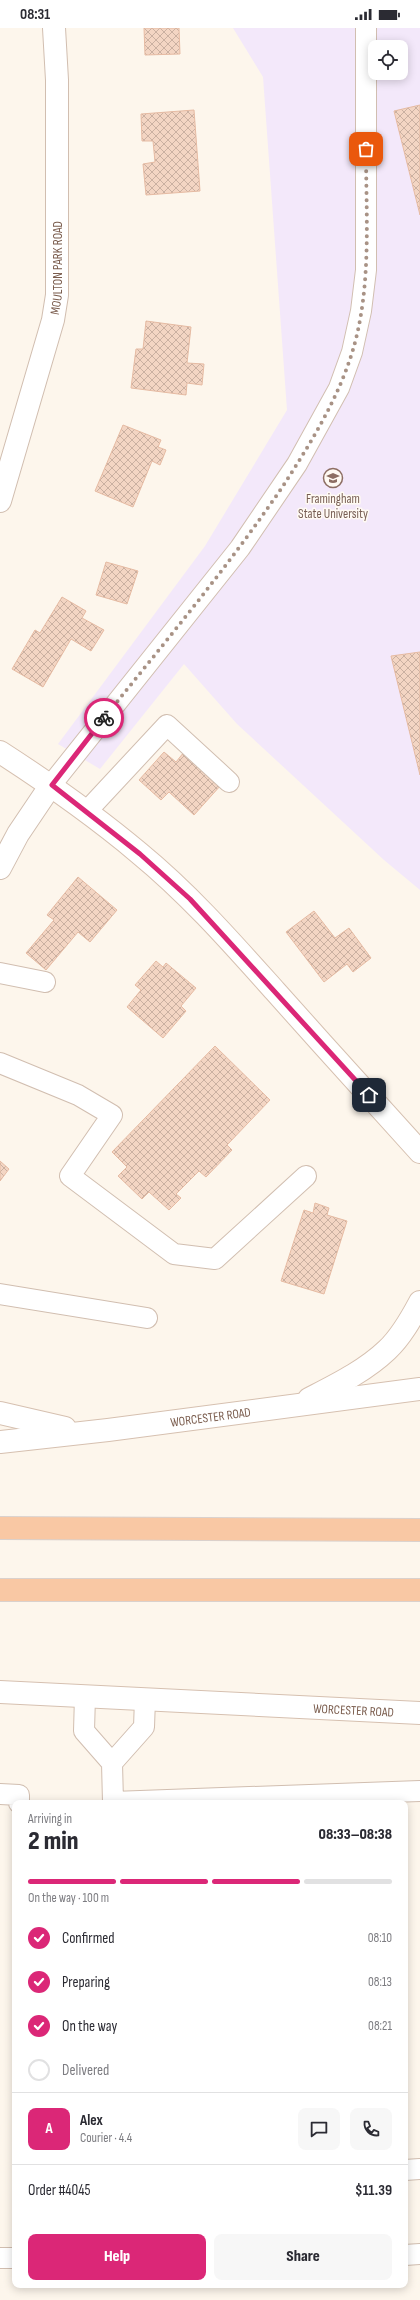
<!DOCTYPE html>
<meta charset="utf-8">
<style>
body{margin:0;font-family:"Sofia Sans Condensed",sans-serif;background:#f7f7f7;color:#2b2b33;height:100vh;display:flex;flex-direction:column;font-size:15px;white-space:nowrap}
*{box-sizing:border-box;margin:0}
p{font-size:13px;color:#7c7c81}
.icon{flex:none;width:22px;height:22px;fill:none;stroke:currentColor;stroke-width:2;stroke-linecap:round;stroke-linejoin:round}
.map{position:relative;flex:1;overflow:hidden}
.side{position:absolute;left:12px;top:1772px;width:396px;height:488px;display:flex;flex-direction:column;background:#fff;border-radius:8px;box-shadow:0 2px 10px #0003}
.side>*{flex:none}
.buttons{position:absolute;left:368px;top:12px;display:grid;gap:8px}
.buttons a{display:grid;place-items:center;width:40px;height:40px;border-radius:8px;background:#fff;box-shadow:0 2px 10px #0003;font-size:20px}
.pin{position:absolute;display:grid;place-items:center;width:34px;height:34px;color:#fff;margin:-17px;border-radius:8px;box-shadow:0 2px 6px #0006}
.courier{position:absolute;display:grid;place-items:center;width:40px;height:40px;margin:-20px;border:3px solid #db2777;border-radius:50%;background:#fff;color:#222;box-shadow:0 1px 5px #0007}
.overview em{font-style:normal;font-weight:800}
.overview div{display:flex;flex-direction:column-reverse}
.overview{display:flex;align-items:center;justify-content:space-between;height:68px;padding:0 16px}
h1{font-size:26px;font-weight:800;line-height:30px}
.bar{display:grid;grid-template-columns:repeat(4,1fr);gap:6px 4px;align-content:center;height:48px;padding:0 16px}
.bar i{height:5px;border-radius:3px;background:#e1e1e2}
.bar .selected{background:#db2777}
.bar p{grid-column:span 4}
.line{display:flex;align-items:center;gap:10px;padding:0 16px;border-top:1px solid #e1e1e2}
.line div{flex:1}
.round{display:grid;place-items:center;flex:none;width:42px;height:42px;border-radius:8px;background:#f7f7f7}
ol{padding:0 16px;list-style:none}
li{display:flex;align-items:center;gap:12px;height:44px}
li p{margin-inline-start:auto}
li .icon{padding:4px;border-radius:50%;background:#db2777;color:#fff;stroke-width:4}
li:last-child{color:#7c7c81}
li i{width:22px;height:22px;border:2px solid #e1e1e2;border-radius:50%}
.action{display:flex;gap:8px;margin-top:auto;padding:8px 16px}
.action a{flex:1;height:46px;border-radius:8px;background:#db2777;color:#fff;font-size:16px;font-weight:800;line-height:46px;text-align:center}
.action a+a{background:#f7f7f7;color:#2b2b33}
.status{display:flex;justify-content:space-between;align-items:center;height:28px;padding:0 20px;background:#fff;direction:ltr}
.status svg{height:11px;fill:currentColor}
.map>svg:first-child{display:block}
.education{fill:#f3e8fa;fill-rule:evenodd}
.building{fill:url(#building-cross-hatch);stroke:#e6bba3}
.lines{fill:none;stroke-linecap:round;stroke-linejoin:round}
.service-casing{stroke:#d1beb0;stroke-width:22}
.minor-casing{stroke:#d1beb0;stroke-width:24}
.secondary-casing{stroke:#d6c0b0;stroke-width:24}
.trunk-casing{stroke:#dad1cd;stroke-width:24}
.service{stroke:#fff;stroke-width:20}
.minor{stroke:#fff;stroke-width:22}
.secondary{stroke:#fff;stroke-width:22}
.trunk{stroke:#f9c8a4;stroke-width:22}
.done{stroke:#a89285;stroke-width:4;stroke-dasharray:0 7.2}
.route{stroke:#db2777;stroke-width:5}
.labels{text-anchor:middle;stroke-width:3;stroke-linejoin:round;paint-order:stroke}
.street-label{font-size:13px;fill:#7a5c4d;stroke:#fffaf3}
.education-label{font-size:13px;fill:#785e54;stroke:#fffaf3}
</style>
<div class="status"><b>08:31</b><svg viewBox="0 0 49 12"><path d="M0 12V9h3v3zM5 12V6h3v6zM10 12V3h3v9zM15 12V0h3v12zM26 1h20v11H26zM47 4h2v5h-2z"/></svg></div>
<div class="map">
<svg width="420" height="2272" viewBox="0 0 420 2272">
<defs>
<pattern id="building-cross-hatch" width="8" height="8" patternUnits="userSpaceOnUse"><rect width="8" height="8" fill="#f3d5c3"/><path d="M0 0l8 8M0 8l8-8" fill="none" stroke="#cab0a1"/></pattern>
</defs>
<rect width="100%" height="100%" fill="#fdf6ec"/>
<path class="education" d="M233,0H420V862L384,832L237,696L184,636L100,741L58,716L205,518L287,382L263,49ZM375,19H401V45H375Z"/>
<path class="building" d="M144,0H179L180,26L145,27Z
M420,77V187L394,83Z
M194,82L200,163L146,167L143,136L155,134L153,113H142L141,86Z
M146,293L191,299L187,335L204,336L202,357L187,355L186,367L131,360L136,321H143Z
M123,397L161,412L158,419L166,422L160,437L152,433L133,479L95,463Z
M106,534L138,543L127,576L96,567Z
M62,569L86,583L82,590L104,602L91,623L71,611L43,659L12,641L35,602L40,605Z
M420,624V747L391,628Z
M164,724L176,734L184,724L221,757L194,787L169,764L161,772L139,752Z
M78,849L117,882L90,914L78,904L46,942L26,925L54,892L47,887Z
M314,883L335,910L349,900L371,930L353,944L347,936L324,954L286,904Z
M156,933L163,939L166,935L196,960L181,978L186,983L163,1010L127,979L141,962L135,957Z
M215,1018L270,1072L227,1117L232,1122L206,1149L199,1143L176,1166L181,1170L169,1182L149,1164L142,1171L118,1148L127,1139L112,1124Z
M0,1133L9,1141L0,1153Z
M315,1175L329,1180L327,1187L347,1193L324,1266L281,1253L304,1182L313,1185Z
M146,2257H191L146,2259Z"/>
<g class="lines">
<g class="service-casing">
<path id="service" d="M51,757L240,520L297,436L339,360L352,324L361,283L366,242V0
M87,783L167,697L229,754
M0,945L45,954
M0,1035L78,1067L112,1087L70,1148L174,1226L215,1231L306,1148
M0,1266L147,1290
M85,1668L84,1703L112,1735L113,1774L420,1763
M112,1735L144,1699L145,1671
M0,1766L19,1767V1775
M405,2142L420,2141
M405,2227L420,2226
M0,2230H15"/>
</g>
<g class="minor-casing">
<g id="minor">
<path id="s1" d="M0,473L53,292L57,267V52L54,0"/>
<path d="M0,840L18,806L51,757"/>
</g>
</g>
<g class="secondary-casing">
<g id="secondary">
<path d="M0,724C48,755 95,788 139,825C189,866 232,915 275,963C323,1017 372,1071 420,1124"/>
<path d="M309,1371C336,1357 365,1343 387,1322C401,1309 411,1291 420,1274"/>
<path d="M0,1385L65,1400"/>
<path id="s2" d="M0,1414L108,1402L420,1361"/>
<path id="s3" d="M0,1664L420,1685"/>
</g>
</g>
<g class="trunk-casing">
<path id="trunk" d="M0,1500L420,1502
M0,1562H420"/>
</g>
<use href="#service" class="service"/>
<use href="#minor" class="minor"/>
<use href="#secondary" class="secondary"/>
<use href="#trunk" class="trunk"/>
</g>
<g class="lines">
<path class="done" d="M104,690C165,614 228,539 283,458C310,416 337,373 352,325C372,260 366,189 366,121"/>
<path class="route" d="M104,690L52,757L140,826L190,871L369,1067"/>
</g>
<defs>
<g id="university-ring" transform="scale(1)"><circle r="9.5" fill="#fffaf3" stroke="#8d6e63" stroke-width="1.5"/><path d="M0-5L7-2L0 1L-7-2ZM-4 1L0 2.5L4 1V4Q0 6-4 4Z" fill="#8d6e63"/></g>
</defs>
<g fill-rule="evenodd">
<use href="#university-ring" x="333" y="450"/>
</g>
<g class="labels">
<g class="street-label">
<text dy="5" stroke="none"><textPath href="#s1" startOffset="241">MOULTON PARK ROAD</textPath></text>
<text dy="5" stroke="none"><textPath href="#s2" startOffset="212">WORCESTER ROAD</textPath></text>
<text dy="5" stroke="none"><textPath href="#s3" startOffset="354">WORCESTER ROAD</textPath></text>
</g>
<g class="education-label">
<text x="333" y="475">Framingham<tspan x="333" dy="15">State University</tspan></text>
</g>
</g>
</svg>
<div class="buttons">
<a><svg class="icon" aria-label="locate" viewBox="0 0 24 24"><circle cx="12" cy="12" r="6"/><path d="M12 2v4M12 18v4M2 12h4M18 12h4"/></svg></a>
</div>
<div class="pin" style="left:366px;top:121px;background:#ea580c"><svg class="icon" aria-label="bag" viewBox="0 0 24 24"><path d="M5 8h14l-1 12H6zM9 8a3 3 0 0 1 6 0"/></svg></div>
<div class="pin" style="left:369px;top:1067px;background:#1f2937"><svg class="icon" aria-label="home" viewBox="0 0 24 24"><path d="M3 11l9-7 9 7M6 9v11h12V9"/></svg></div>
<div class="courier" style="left:104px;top:690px"><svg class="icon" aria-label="bike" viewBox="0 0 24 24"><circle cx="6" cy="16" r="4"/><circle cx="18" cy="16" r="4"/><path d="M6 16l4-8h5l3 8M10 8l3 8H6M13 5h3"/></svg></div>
<section class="side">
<div class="overview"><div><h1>2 min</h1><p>Arriving in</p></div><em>08:33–08:38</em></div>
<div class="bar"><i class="selected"></i><i class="selected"></i><i class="selected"></i><i></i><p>On the way · 100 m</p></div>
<ol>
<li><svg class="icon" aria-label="check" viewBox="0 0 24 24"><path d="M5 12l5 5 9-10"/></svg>Confirmed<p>08:10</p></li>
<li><svg class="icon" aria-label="check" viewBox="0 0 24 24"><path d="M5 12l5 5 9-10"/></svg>Preparing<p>08:13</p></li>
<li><svg class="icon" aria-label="check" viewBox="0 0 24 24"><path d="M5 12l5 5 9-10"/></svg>On the way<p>08:21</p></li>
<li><i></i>Delivered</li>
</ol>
<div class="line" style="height:72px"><b class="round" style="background:#db2777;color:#fff">A</b><div><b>Alex</b><p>Courier · 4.4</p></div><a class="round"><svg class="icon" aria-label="chat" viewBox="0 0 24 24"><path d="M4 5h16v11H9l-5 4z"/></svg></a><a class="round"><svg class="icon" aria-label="phone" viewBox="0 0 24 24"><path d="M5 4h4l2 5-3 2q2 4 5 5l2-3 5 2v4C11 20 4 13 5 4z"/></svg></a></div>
<div class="line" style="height:52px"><div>Order #4045</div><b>$11.39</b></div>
<div class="action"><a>Help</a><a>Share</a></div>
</section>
</div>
